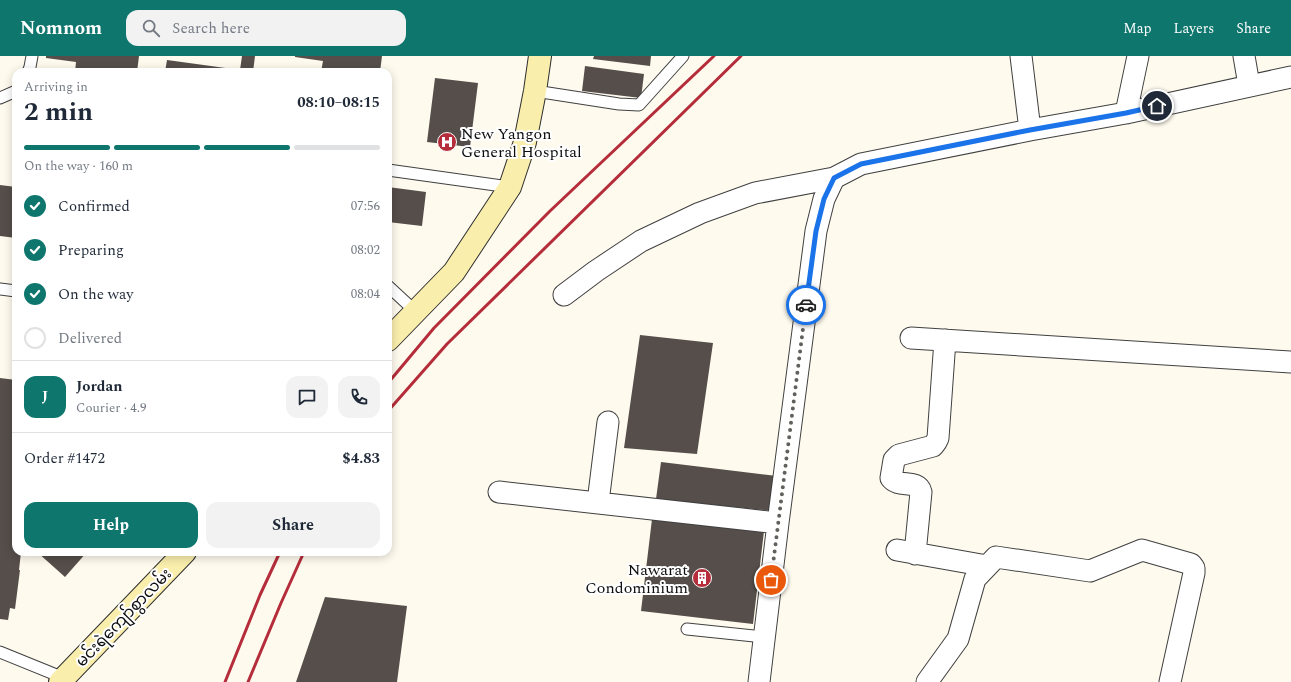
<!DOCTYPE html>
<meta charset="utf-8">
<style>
body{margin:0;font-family:Spectral,"Noto Sans Myanmar",serif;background:#f2f2f3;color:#1f2937;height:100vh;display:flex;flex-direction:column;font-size:15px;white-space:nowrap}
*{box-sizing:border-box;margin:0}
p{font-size:13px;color:#747a83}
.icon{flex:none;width:22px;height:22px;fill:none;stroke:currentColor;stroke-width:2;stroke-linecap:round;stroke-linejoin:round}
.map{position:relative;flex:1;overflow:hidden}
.side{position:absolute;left:12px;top:12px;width:380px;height:488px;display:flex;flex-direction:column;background:#fff;border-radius:12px;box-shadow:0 2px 10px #0003}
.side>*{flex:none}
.pin{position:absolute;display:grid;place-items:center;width:34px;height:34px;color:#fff;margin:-17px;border:2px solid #fff;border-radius:50%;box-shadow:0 1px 4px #0007}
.courier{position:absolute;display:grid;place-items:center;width:40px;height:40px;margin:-20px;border:3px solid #1a73e8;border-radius:50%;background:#fff;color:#222;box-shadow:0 1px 5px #0007}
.summary em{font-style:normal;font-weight:700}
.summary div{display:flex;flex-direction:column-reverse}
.summary{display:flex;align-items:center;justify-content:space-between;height:68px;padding:0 12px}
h1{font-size:26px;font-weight:700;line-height:30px}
.bar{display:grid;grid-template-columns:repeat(4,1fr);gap:6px 4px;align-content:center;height:48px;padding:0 12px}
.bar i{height:5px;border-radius:3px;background:#e0e1e3}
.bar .on{background:#0f766e}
.bar p{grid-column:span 4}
.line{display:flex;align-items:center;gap:10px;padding:0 12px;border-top:1px solid #e0e1e3}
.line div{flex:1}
.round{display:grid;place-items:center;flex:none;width:42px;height:42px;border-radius:12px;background:#f2f2f3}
ol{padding:0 12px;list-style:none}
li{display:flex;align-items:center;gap:12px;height:44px}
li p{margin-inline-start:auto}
li .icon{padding:4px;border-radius:50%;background:#0f766e;color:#fff;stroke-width:4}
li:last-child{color:#747a83}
li i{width:22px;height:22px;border:2px solid #e0e1e3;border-radius:50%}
.button{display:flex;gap:8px;margin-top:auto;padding:8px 12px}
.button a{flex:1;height:46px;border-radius:12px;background:#0f766e;color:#fff;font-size:16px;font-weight:700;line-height:46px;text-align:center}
.button a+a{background:#f2f2f3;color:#1f2937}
header{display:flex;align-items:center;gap:24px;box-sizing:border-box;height:56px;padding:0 20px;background:#0f766e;color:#fff}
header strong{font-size:19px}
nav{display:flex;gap:22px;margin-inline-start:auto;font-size:14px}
.search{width:280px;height:36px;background:#f2f2f3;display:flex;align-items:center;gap:10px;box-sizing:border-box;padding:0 14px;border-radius:12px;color:#747a83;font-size:15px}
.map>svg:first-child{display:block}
.building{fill:#554e4a}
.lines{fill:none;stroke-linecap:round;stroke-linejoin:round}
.service-casing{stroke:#404040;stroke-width:13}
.minor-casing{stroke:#404040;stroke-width:23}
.secondary-casing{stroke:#2f2f2f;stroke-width:24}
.service{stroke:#fff;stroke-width:11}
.minor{stroke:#fff;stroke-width:21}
.secondary{stroke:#faeead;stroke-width:22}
.rail{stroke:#b52d3a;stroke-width:3}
.done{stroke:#61605c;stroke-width:4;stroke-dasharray:0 7.2}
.route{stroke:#1a73e8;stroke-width:5}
.labels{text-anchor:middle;stroke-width:4;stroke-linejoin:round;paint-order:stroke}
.poi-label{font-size:16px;fill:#0d0d0d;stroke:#fff;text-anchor:start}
.street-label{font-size:16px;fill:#0d0d0d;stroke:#fff}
</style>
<header>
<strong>Nomnom</strong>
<div class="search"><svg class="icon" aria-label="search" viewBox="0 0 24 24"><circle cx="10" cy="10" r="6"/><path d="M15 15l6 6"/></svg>Search here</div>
<nav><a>Map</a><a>Layers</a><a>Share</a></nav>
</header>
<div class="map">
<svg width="1291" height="626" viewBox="0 0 1291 626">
<rect width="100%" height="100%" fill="#fefaee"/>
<path class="building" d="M46,0H139L137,16H75L76,6L46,2Z
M242,0H255L253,16H165L167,4L240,14Z
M295,0H382L380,16H321L323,5L295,1Z
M594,0H651L650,10L593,3Z
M585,10L644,18L641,42L582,35Z
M435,22L478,27L470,91L427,86Z
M0,129L16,131V182L0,180Z
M388,131L426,136L422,170L388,166Z
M640,279L713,287L697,398L624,392Z
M0,322L16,324V496H21L19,514H20L15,553L10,552L8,564L0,563Z
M661,406L777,420L774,455L656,443Z
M652,463L764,475L753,568L641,555Z
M37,496H87L65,521Z
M325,541L407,550L397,626H296Z"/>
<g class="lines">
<g class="service-casing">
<path id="service" d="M28,16L30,11L32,0
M535,35L619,48L639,49L683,0
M0,42L16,35
M388,114L510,131
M388,230L415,255
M0,233L16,235
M687,573L764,581
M0,596L64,622"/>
</g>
<g class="minor-casing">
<path id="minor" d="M1021,0L1030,74
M1244,0L1249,29
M1126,57L1138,0
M564,239L596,215L641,185L700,157L755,137L834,122L861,108L1030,74L1126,57L1291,21
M911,282L1291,306
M499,436L778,467
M598,446L608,366
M897,494L987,510
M915,498L921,436C918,423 898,432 891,422L894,404L899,399L933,390L936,386L938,382L945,284
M759,626L778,467L816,175L824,143L834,122
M927,626L958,583L975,523L996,501L1090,515L1142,494L1191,508L1194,512V517L1170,626"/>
</g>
<g class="secondary-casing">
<path id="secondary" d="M388,284L454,216L510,131L525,86L535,35L540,0
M60,626L185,496"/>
</g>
<use href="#service" class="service"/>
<use href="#minor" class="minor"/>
<use href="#secondary" class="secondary"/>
<path class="rail" d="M388,327L434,272L550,155L714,0
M388,355L447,288L741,0
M225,626L260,539L280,496
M248,626L281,547L304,496"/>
</g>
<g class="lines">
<path class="done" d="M771,524L806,249"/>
<path class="route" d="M806,249L816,175L824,143L834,122L861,108L1030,74L1126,57L1157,50"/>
</g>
<defs>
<g id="hospital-disc" transform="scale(1)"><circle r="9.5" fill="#b52d3a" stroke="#fff"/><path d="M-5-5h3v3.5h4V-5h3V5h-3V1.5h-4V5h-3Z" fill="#fff"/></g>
<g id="building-disc" transform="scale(1)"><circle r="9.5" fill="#b52d3a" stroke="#fff"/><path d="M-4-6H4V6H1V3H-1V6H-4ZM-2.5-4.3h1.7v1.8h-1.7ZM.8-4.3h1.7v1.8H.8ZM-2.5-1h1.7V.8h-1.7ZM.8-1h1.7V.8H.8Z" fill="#fff"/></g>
</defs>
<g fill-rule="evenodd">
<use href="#hospital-disc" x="447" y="86"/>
<use href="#building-disc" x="702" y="522"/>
</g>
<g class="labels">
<g class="poi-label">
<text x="461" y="83">New Yangon<tspan x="461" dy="18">General Hospital</tspan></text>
<text x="688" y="519" text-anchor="end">Nawarat<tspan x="688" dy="18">Condominium</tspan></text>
</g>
<g class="street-label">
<text transform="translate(123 561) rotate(-46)" y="6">မင်းရဲကျော်စွာလမ်း</text>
</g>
</g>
</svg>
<div class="pin" style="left:771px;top:524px;background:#ea580c"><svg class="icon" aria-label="bag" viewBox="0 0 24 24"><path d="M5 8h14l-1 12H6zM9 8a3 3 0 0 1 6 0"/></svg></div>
<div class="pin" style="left:1157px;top:50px;background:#1f2937"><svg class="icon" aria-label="home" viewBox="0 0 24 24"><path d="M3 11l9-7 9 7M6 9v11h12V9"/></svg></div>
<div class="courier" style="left:806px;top:249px"><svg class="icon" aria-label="car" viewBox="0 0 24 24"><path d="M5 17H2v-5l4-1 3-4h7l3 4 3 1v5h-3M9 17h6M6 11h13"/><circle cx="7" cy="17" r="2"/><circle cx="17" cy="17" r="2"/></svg></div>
<section class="side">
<div class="summary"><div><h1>2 min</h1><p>Arriving in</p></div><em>08:10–08:15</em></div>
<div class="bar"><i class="on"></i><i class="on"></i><i class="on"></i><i></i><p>On the way · 160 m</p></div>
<ol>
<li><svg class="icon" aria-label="check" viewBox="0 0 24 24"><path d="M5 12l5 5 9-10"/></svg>Confirmed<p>07:56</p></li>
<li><svg class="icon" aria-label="check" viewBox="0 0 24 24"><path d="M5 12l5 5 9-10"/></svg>Preparing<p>08:02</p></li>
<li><svg class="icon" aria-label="check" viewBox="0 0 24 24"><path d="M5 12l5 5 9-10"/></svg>On the way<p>08:04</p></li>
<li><i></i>Delivered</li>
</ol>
<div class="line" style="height:72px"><b class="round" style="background:#0f766e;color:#fff">J</b><div><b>Jordan</b><p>Courier · 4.9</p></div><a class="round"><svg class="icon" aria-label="chat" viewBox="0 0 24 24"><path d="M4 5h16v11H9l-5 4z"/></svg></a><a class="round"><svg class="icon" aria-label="phone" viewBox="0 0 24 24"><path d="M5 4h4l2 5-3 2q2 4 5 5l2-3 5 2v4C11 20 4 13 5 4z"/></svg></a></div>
<div class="line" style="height:52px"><div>Order #1472</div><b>$4.83</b></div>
<div class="button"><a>Help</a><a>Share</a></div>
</section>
</div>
